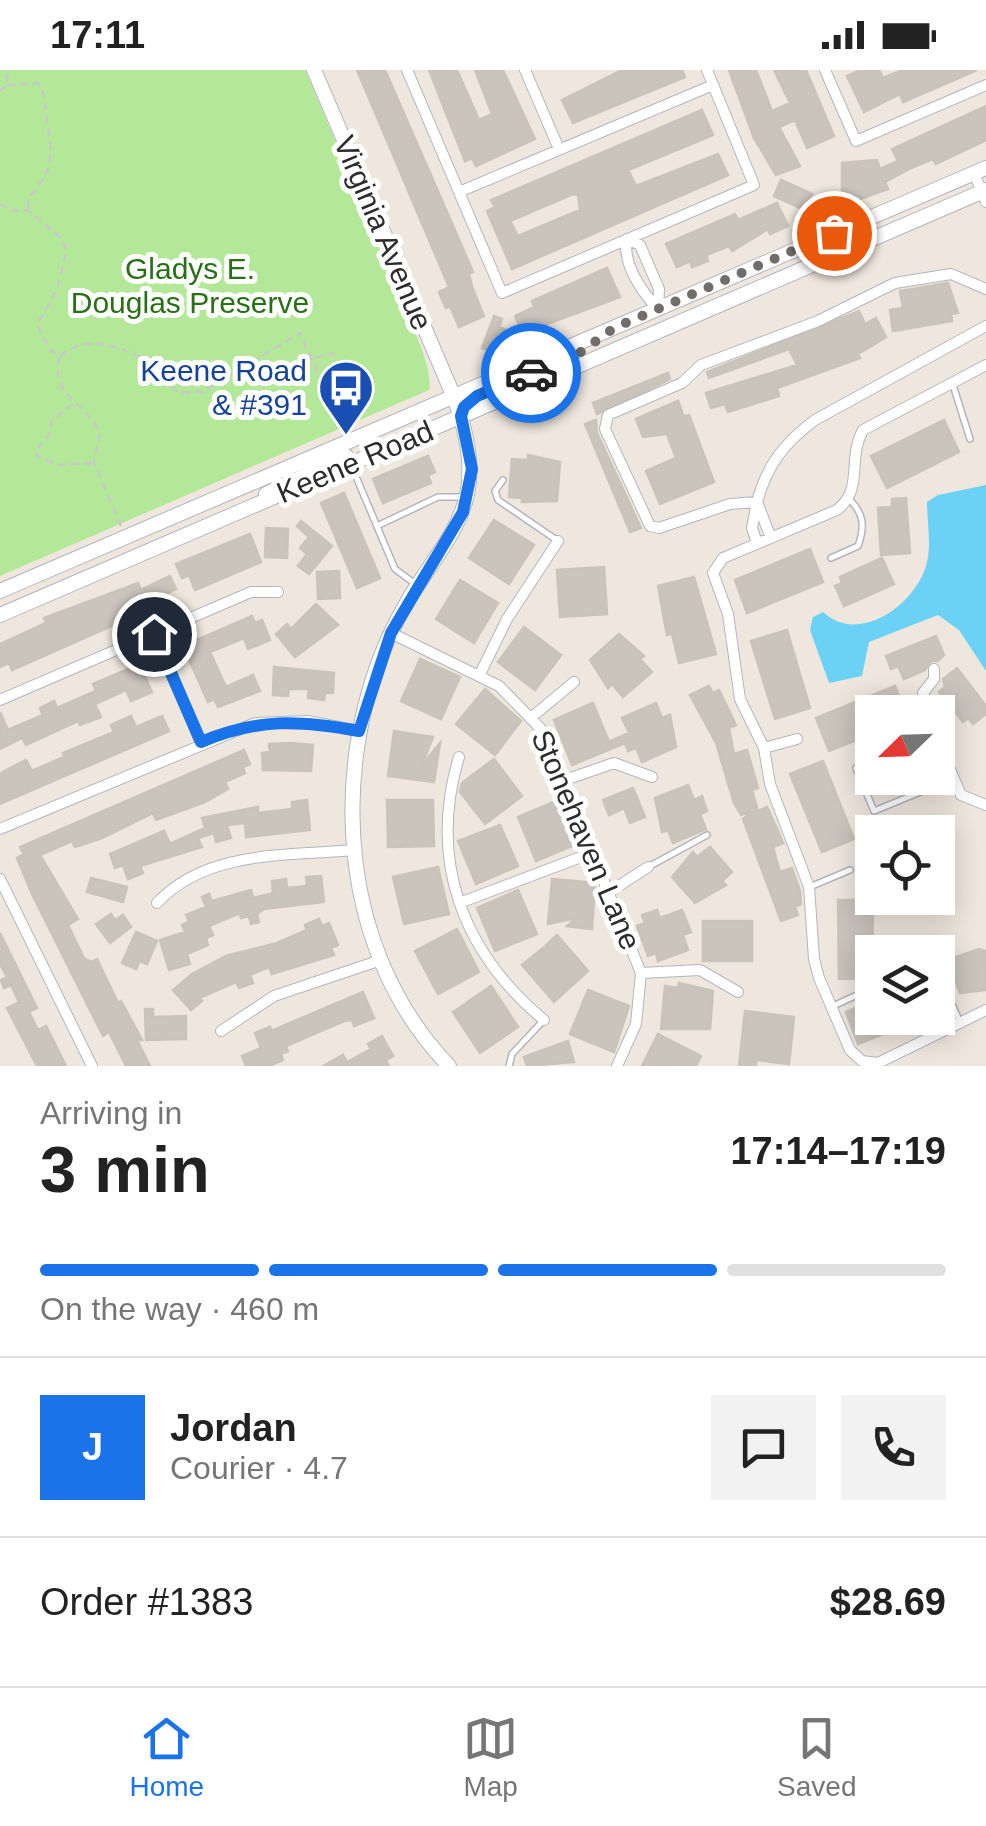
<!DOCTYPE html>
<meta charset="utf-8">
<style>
body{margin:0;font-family:Helvetica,sans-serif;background:#f2f2f2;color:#222;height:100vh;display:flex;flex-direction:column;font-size:38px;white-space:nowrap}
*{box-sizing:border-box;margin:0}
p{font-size:32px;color:#767676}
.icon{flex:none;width:55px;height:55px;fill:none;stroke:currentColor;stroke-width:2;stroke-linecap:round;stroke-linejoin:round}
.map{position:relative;height:996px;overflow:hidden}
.sheet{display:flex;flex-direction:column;background:#fff;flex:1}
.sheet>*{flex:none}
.needle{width:65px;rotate:247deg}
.tools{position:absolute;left:855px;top:625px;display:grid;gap:20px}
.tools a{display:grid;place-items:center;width:100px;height:100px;border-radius:0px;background:#fff;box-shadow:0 5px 25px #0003;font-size:50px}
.pin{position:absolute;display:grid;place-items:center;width:85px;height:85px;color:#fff;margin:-42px;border:5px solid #fff;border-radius:50%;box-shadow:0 2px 10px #0007}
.courier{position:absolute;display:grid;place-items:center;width:100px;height:100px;margin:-50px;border:8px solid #1a73e8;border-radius:50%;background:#fff;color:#222;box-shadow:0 2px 12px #0007}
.head em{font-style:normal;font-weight:600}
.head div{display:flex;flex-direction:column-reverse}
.head{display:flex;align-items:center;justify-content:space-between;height:170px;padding:0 40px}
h1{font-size:65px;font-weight:600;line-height:75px}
.bar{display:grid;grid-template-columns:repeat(4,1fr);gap:15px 10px;align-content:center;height:120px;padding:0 40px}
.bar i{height:12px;border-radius:8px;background:#e0e0e0}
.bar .current{background:#1a73e8}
.bar p{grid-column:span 4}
.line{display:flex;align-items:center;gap:25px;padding:0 40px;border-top:2px solid #e0e0e0}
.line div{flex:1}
.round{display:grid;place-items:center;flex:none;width:105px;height:105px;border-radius:0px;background:#f2f2f2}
.status{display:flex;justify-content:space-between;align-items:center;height:70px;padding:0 50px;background:#fff;direction:ltr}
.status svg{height:28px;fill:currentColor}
.dock{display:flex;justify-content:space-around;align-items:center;height:140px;border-top:2px solid #e0e0e0;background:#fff;font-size:28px;color:#767676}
.dock a{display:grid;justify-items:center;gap:5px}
.dock .current{color:#1a73e8}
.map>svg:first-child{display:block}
.green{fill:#b3e898}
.water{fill:#6bd2f6}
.building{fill:#cac4bd;stroke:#cac3b7;stroke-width:2.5;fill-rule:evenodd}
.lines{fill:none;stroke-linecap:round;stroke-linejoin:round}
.lane-casing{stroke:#b2b5c1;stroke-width:8}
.street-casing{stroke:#b2b5c1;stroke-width:12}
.secondary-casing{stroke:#b2b5c1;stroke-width:16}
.path{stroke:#c8c8c8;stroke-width:2.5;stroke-dasharray:8 5;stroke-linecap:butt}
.lane{stroke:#fff;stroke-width:5}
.street{stroke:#fff;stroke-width:10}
.secondary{stroke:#fff;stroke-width:14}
.done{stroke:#706d6a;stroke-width:10;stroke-dasharray:0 18}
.route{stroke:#1a73e8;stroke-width:12}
.labels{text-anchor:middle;stroke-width:10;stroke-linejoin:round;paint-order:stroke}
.street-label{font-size:30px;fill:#2c2c2c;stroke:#fff}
.park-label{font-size:30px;fill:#296f16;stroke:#fff}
.transit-label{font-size:30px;fill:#164399;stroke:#fff;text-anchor:end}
</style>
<div class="status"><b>17:11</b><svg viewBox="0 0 49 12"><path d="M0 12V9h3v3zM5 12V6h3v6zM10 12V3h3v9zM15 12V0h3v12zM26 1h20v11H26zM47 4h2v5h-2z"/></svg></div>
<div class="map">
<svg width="986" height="996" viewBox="0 0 986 996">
<rect width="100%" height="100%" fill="#efe7de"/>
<path class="green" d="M0,0H305L383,184C392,219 435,290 429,320L0,506Z"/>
<path class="water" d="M986,415V601L959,560L938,545L869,572L862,606L829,613L810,560L813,547L823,542C858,575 914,536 926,496C932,477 927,452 927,432L938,425Z"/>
<path class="building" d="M357,0H385L464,181L473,202L469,204L472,217L484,246L459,257L450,236L446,238L439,222L449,217Z
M429,0H457L479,50L492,44L475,0H503L535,69L476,96L472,88L465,91Z
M622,0H682L685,7L573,53L562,30Z
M729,0H756L772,41L790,33L774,0H806L834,66L807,78L795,50L779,57L800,96L776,105L754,68Z
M861,0H879L883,8L903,0H977L903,32L900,24L864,42L847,6Z
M986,36V70L936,94L933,89L911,98L885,112L888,119L860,129H842V93L877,90L880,99L898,91L892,79Z
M702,40L713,65L628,100L636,116L718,84L728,105L512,199L487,141L495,137L491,130ZM573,124L578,125L580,140L518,166L510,151Z
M781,110L812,124L805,140L774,126Z
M777,133L788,156L770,164L768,159L732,181L729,176L706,185L708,191L692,197L690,191L677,197L666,174L735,144L738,150Z
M607,198L620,227L539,257L542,263L526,270L515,246L534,237L532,231Z
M948,213L958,243L951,244L952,251L893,261L890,240L903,238L900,221Z
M859,241L865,254L876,248L886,267L858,284L860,288L777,318L779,326L728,342L725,334L711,338L706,323L797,295L789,279L709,308L707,302Z
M494,246L502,249L499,257L507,260L499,284L482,278Z
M668,303L670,309L597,344L593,333Z
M678,331L684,347L689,345L714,412L660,434L646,401L676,388L667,364L643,367L636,349Z
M596,350L597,363L641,458L630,462L585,354Z
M944,350L959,382L887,418L871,386Z
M528,385L560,392L557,431L522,432V428L509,427L512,389L528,390Z
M428,386L435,402L428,405L431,413L383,433L373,409Z
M344,423L380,508L357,518L321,433Z
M906,428L910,483L881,485L878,438L892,437V429Z
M494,450L534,475L509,514L469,488Z
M301,451L332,476L309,504L298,496L307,484L300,478L309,467L297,456Z
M266,458L288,459L287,488L265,487Z
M250,464L261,492L195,520L189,505L182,508L176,494Z
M810,479L823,512L747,543L735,510Z
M882,488L894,514L844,536L835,516L842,513L840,507Z
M604,497L607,544L560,547L557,500Z
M339,501L340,528L318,529L317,502Z
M170,506L176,519L168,523L170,530L12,600L9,593L0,597V574L46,553L44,548L138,513L141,520Z
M694,507L716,584L679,593L672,564L667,565L658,516Z
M460,510L498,533L474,573L436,549Z
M316,534L338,555L295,587L276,564L287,554L291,559Z
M252,546L255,553L262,550L270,570L248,579L244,568L210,582L226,617L253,605L260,621L218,637L214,629L208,632L186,583L193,580L190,573Z
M524,557L561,585L535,620L498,592Z
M787,560L810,638L775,649L751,571Z
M619,564L644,586L640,589L652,602L623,627L612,614L608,618L590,590Z
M936,566L944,585L938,591H931L925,600L904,609L898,596L891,599L886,586Z
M420,589L460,607L441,649L401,631Z
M133,597L136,604L143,602L152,622L131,631L126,620L95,634L101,647L80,655L78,651L26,675L22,668L0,679V642L8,660L43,645L40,638L54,631L57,638L96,621L93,614Z
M274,597L334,603L333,623H325L324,630L308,628L309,619H289L288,626L273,625Z
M957,598L986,636V644L973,654L968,648L963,652L939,622L945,617L943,609Z
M709,616L713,623L719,620L736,655L729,658L734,684L747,680L758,718L752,720L758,741L767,737L778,761L783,773L773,777L780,802L792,798L800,821L801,834L795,837L798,845L781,851L743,749L753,741L741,745L734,733L716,673L690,625Z
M895,616L905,642H872V664L829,681L816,648Z
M485,619L521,651L495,685L456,654Z
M593,633L609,672L629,663L622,648L656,633L662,648L670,645L676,677L642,692L636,678L628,681L625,673L572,695L554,650Z
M131,646L136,657L162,646L169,661L0,734V704L6,700L26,690L32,701L64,687L63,683L114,662L111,655Z
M394,661L433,667L422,695L440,673L434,712L388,706Z
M290,673L313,675L311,701L263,700L262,683L270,682L269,674Z
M244,680L250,694L243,697L245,703L225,712L228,719L205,732L156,750L153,743L102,768L75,777L72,771L40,785L78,849L68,855L84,888L91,892L97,889L118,933L121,931L142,970H137L150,996H126L109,962L103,966L32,824L17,788L24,784L20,777Z
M494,689L522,726L485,754L460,722L462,713Z
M823,691L854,769L822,782L790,704Z
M688,715L694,730L702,726L707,741L700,744L706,759L673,773L668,760L662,762L655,728Z
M633,718L645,747L630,753L624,738L609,745L603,730Z
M561,729L579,773L536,791L518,747Z
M307,730L310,760L246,767L245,753L227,755L231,768L216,772L214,763L198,768L202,777L140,796L143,803L128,809L123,795L115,798L110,784L164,761L170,774L205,758L202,748L258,737V743L292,739V732Z
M387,730H433L434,776L388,777Z
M500,755L518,796L476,814L458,771Z
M710,777L732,802L722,811L726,815L695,833L672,807L693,782L697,787Z
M438,797L449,844L404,854L393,807Z
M321,806L324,832L264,839L257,844L259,852L251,854L249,846L241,848L240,843L209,856L213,865L206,868L208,875L187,884L190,894L169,900L160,870L185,862L182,855L189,851L186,845L206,837L202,827L209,824L212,831L251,820L253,828L273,823L272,811L286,809L287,818L307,816L306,807Z
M91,808L127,817L123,832L87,822Z
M552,809L595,813L592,859L567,856L577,848L548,854Z
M518,820L537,864L495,881L477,838Z
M838,830H873L872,908L839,909Z
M657,840L660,848L682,840L691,862L683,865L688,880L658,891L656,883L648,886L637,856L645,853L642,845Z
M111,844L115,850L123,845L131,857L110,873L96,854Z
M319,849L322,856L329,853L338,875L331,878L334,885L272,904L269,897L250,905L253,913L239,918L236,912L199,928L202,931L191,940L173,920L192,904L226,886L277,873L307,860L305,855Z
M703,851H752V891H703Z
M457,859L479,902L438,924L415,881Z
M136,862L157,871L147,894L140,891L136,899L122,893Z
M0,863L37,938L29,942L38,960L46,956L66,996H37L7,938L19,932L11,915L4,918L1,910L7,907L0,894Z
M557,865L588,901L554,932L522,895L543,878L545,883L546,875Z
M938,865L948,890L979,879L986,881V920L960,923L948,891L938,896Z
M679,913L713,921L710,959H661L665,916L678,918Z
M491,916L518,957L480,983L453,942Z
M588,920L629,936L614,982L570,964Z
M363,922L374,948L354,956L352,950L344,951L286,976L288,981L281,984L283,990L269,996H246L242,986L261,978L255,963L270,957L271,961Z
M872,931V948H922L858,974L846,942Z
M145,939H153V947L186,946V969L146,970Z
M745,941L794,947L789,994L756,990V996H739Z
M658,964L701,986L696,996H642Z
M382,966L393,986L386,990L389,996H323L343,985L347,992L371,979L368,974Z
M568,971L574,992L527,996L524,987Z"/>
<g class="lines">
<g class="lane-casing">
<path id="lane" d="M953,315L970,369
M357,409L395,499L414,513
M503,410L495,421L498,430L558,471
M377,456L438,427H462
M831,488L858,476C865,457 864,444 850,430
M872,691L856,698L874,741L952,709
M650,796L707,765
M812,816L850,800
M939,905L959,950
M831,937L859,924L862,917
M509,996L512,984L542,952"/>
</g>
<g class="street-casing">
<path id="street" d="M407,0L502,223L754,115L707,0
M525,0L559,79
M825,0L856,71L986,15
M974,103L986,132
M459,122L713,15
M627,169L640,175L659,219L658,239C641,221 622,193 627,169Z
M986,219L951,204L895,213L818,251L701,295L682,313L608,345L605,359L650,456L659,458L730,434L757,432C767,395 784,373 815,350L986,256
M986,295L863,360C847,389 864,419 837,440L723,488L713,503L728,544L740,629L764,678L770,714L809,817L814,889L819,908L850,980L862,991L878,993L986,940
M757,473L752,458L757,432L771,468
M154,563L201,673
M391,563L499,616L543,661L641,903L636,954L617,996
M480,604L507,549L558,471
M0,630L251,522H278
M931,642L923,623L934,609V599
M533,646L574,612
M938,672L961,725L986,735
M764,678L797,669
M459,687C428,790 462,882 544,950
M565,710L614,693L652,707
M0,759L255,653L308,651L359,661
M0,809L92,996
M611,821L648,797
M462,832L594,782
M157,833C206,780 287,786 354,780
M641,903L700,900L738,922
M221,961L274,926L381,890"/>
</g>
<g class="secondary-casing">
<path id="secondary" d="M314,0L454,327C500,451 434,466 388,569C328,706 341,884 449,996
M266,424L346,386
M0,521L986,98
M0,545L986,120"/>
</g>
<path class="path" d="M7,15L38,13C48,29 44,35 47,52C53,86 53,102 29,127L28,139
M0,21L7,15V0
M0,134L11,141L28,140L60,167L67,180L57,219L37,255L50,280L60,286
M60,286C90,262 119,278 150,291L158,308L179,322H202L300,263L341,356
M60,287C48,323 88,336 100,363L94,393L121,456
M315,288L331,283L336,287L335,300L322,308
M73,334L51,351V362L36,380L37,386L57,395L92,393"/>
<use href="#lane" class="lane"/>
<use href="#street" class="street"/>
<use href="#secondary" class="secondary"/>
</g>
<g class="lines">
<path class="done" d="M531,303L581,282L614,258L834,163"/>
<path class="route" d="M154,564L201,672C257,648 300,650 359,661L391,563L463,442L472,399L461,346L464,337L477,326L531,303"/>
</g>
<defs>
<g id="bus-pin" transform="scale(2.875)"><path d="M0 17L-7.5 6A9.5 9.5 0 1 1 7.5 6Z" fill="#1a4fb4" stroke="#fff"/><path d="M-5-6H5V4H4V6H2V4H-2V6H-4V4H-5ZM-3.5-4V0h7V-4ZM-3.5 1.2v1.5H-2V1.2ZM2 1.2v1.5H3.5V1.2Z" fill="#fff"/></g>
</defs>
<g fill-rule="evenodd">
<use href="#bus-pin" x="346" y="318"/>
</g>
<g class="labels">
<g class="street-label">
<text transform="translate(383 163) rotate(67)" y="10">Virginia Avenue</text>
<text transform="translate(355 392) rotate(-23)" y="10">Keene Road</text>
<text transform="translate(586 770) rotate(67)" y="10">Stonehaven Lane</text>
</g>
<g class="park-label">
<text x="190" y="209">Gladys E.<tspan x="190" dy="34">Douglas Preserve</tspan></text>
</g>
<g class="transit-label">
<text x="307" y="311">Keene Road<tspan x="307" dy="34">&amp; #391</tspan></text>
</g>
</g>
</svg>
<div class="tools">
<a><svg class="needle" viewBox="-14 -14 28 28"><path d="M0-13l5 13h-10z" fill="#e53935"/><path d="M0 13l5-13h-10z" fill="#767676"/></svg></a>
<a><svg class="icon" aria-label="locate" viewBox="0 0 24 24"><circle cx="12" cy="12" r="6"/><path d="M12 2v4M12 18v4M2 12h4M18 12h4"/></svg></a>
<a><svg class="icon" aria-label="layers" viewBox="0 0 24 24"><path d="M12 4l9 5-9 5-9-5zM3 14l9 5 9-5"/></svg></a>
</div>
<div class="pin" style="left:834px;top:163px;background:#ea580c"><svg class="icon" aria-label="bag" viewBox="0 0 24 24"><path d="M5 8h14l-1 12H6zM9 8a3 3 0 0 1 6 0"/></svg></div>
<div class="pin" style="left:154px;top:564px;background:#1f2937"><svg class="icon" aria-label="home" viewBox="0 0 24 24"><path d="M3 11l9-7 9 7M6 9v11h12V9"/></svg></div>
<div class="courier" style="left:531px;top:303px"><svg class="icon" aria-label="car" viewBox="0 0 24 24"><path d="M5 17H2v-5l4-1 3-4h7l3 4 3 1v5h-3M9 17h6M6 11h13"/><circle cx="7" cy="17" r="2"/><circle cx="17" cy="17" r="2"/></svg></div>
</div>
<section class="sheet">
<div class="head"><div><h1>3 min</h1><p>Arriving in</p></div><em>17:14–17:19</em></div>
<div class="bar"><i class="current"></i><i class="current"></i><i class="current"></i><i></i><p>On the way · 460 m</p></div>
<div class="line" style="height:180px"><b class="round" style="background:#1a73e8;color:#fff">J</b><div><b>Jordan</b><p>Courier · 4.7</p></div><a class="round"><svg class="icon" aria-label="chat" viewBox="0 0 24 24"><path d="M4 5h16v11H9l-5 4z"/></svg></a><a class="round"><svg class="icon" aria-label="phone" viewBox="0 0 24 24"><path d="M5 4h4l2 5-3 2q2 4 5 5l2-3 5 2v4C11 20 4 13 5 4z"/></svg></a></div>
<div class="line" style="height:130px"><div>Order #1383</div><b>$28.69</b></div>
</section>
<nav class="dock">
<a class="current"><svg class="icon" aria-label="home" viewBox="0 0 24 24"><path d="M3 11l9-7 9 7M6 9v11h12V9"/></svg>Home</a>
<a><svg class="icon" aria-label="map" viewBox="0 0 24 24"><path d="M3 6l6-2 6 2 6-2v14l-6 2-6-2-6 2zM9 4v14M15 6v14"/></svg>Map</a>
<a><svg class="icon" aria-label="saved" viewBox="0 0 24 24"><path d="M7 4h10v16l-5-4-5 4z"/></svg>Saved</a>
</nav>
